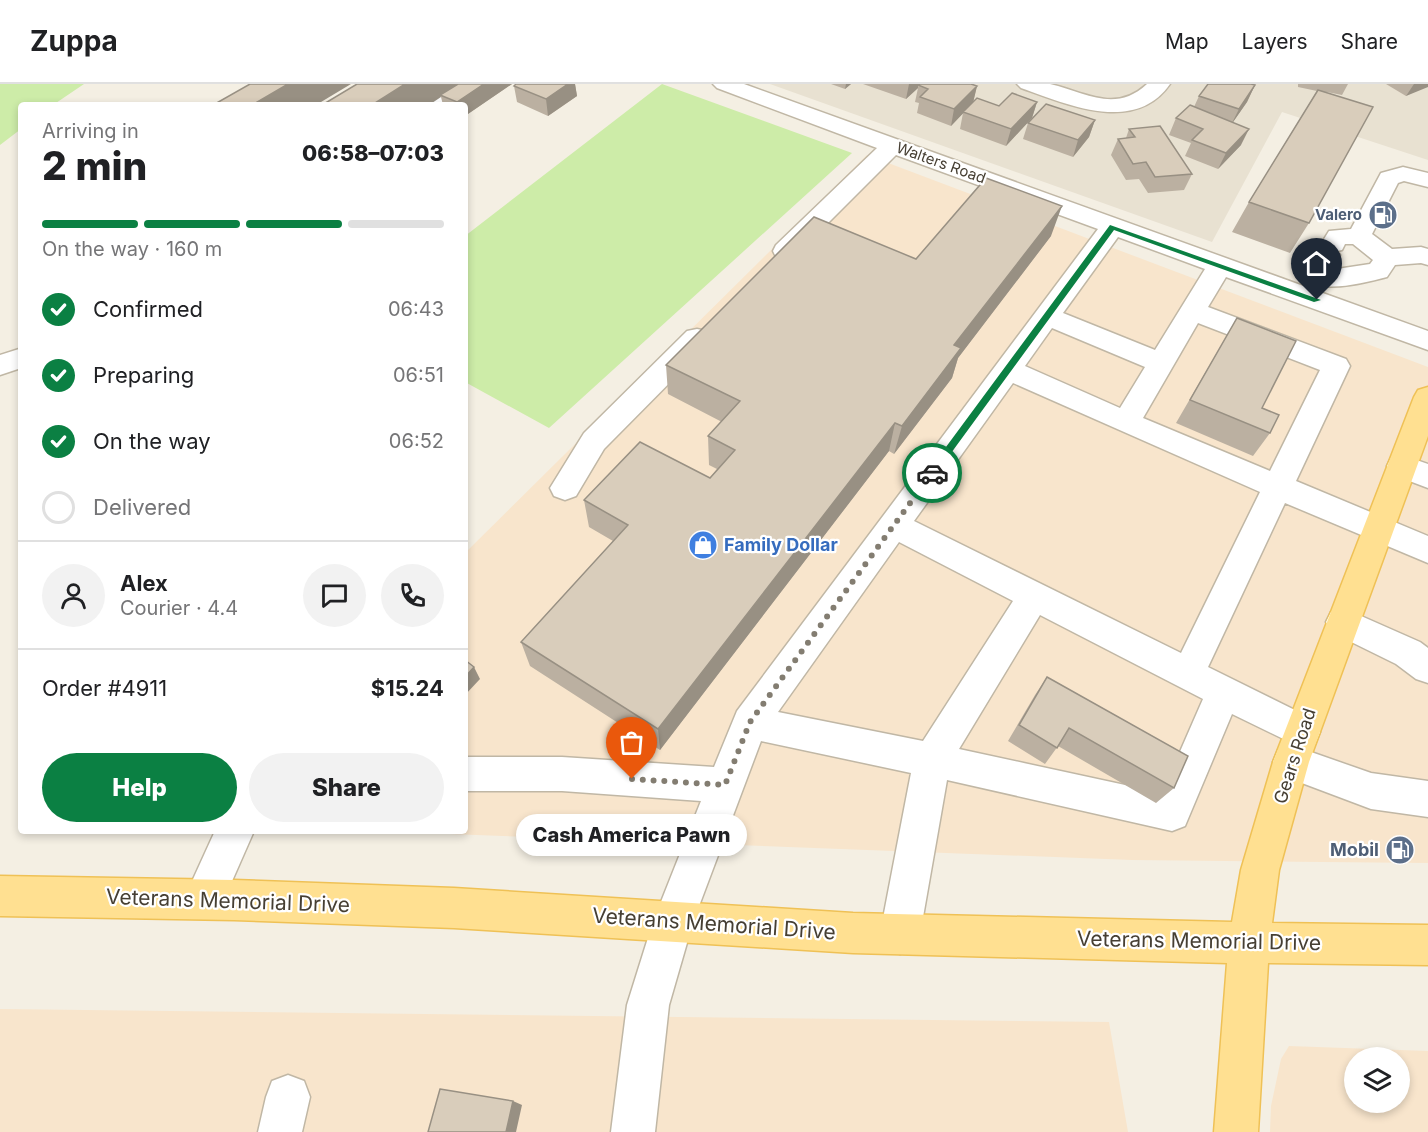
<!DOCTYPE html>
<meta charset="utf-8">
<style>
body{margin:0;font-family:Inter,sans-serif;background:#f2f2f2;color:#202124;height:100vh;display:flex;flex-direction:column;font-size:22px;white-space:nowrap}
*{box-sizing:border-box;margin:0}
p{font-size:20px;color:#757577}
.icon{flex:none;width:33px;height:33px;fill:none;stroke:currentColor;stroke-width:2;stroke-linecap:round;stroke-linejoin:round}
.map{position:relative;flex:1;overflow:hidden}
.details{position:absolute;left:18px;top:18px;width:450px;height:732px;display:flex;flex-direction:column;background:#fff;border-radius:6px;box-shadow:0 3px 9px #0003}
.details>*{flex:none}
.tools{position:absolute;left:1344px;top:963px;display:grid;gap:12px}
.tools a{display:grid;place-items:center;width:66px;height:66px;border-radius:50%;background:#fff;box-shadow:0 3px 9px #0003;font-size:30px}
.pin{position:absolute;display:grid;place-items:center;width:51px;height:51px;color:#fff;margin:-62px -26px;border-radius:50% 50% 50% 0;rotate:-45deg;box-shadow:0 0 6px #0007}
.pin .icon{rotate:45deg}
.courier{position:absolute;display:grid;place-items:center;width:60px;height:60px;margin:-30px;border:4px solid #0b8043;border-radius:50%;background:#fff;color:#222;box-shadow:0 2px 8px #0007}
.bubble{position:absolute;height:42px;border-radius:21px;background:#fff;box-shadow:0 3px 9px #0003;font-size:20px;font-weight:800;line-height:42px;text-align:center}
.summary em{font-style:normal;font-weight:800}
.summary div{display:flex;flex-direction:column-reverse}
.summary{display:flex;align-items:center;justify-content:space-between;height:102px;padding:0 24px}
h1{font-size:39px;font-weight:800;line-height:45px}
.bar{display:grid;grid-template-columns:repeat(4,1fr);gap:9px 6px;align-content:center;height:72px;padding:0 24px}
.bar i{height:8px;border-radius:4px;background:#e0e0e0}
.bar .on{background:#0b8043}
.bar p{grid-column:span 4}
.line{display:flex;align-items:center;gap:15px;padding:0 24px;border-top:2px solid #e0e0e0}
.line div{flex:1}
.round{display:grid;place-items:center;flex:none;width:63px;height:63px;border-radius:32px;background:#f2f2f2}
ol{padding:0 24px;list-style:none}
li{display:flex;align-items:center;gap:18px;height:66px}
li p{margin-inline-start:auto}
li .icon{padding:6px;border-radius:50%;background:#0b8043;color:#fff;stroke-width:4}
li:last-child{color:#757577}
li i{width:33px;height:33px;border:3px solid #e0e0e0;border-radius:50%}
.cta{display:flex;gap:12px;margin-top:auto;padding:12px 24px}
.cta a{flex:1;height:69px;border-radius:36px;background:#0b8043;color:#fff;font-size:24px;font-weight:800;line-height:69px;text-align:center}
.cta a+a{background:#f2f2f2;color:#202124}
header{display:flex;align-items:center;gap:36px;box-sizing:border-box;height:84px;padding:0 30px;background:#fff;border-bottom:2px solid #e0e0e0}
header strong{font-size:28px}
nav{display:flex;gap:33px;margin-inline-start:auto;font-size:21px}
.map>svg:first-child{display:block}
.residential{fill:#e8e1d1}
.commercial{fill:#f8e5cc;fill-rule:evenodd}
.green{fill:#cdeca8}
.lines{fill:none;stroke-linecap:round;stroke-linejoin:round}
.minor-casing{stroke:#c0b7a5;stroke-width:3}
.major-casing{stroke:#efc156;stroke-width:3}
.minor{fill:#fff;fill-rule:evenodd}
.major{fill:#ffe091;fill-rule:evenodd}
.wall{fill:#bbb0a1}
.shaded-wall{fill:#989083}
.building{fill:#d9cdbb;stroke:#989083;stroke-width:1.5}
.route{fill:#0b8043}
.done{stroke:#837d71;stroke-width:6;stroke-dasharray:0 10.8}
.labels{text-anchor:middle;stroke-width:4.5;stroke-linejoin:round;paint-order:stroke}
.far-street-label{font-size:15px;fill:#463f33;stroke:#fff}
.far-service-label{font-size:15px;font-weight:bold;fill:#4e5e75;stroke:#fff;text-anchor:end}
.shop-label{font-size:18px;font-weight:bold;fill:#366cbe;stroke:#fff;text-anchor:start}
.street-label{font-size:18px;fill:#463f33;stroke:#fff}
.service-label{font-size:18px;font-weight:bold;fill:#4e5e75;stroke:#fff;text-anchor:end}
.near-street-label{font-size:21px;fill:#463f33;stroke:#fff}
</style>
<header>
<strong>Zuppa</strong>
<nav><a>Map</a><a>Layers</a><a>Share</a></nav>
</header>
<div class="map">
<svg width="1428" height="1048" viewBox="0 0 1428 1048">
<rect width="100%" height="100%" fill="#f4efe3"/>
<path class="residential" d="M770,0H1428V76L1282,28L1212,158Z"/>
<path class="commercial" d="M867,71L1428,283V779L1132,776L369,747H465V469Z
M0,925L1109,938L1128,1048H0Z
M1289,962L1428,967V1048H1270L1271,1022L1281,975ZM1354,974H1400V1018H1354Z"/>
<path class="green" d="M0,0H84L53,21H21V45L0,61Z
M662,0L852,69L549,344L465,298V152Z"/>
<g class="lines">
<g class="minor-casing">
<path id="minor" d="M457,0H482L454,21H428L431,16Z
M713,0H744L1428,247V266L1226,193L1208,223L1346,275L1350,282L1296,397L1428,452V479L1285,419L1208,583L1315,636L1320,648L1315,660L1302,664L1232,630L1185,742L1172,747L947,696L920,850L914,864L900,870L886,864L880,850L911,689L761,657L693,838L669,921L655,1048H611L627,921L653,838L701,717L562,707H465V673H562L714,683L737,627L1098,145L896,71L794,173L785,175L776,173L773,167L776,161L877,64L717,4ZM1118,153L1205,185L1155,266L1063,229ZM1198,239L1320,286L1270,387L1143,334ZM1052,244L1145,283L1120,324L1025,282ZM1013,299L1260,408L1181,569L914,437ZM899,458L1013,517L923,657L778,628ZM1040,531L1203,615L1162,709L959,665Z
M1017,0C1028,0 1040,0 1050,0C1085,8 1115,30 1147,0H1170C1135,51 1066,20 1021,4Z
M1403,83L1428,89V103L1404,97L1398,99L1372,150L1392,165L1421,163L1428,165V181L1421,179L1395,181L1387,193C1367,198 1337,206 1317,201C1309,189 1311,177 1318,165L1323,164L1321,160L1329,147L1351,145L1381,89ZM1345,160H1353L1373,176L1370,180L1337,185L1340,171L1337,167L1342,166Z
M697,245L707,247L710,254L707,261L604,365L576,412L565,416L554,412L550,404L584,349L687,247Z
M19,265L21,266V284L0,291V271Z
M1402,371L1428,380V404L1391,390L1387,382L1391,374Z
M1343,524L1420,558L1428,564V599L1416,595L1396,580L1331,548L1326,538L1331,528Z
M1291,661L1371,689L1428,697V733L1371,725L1278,690L1273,678L1278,666Z
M215,747H254L218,829L204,835L190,829L184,815Z
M288,991L304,997L310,1013L302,1048H258L266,1013L272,997Z"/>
</g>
<g class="major-casing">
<path id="major" d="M1428,303V352L1309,678L1279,786L1272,839L1428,841V881L1268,879L1258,1048H1214L1227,879L853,869L454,844L234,836L0,832V792L234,796L454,804L853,829L1232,838L1241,786L1273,678L1414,313L1418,306Z"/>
</g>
<use href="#minor" class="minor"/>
<use href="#major" class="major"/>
</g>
<path class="wall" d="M357,0H512L465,32V21H443L441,13Z
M516,0H575L577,12L548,32L517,18L514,2Z
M831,0H851L845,5Z
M863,0H971L977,2L973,18L999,22L1037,18L1032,34L1006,62L960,45L963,29L951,42L917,29L919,19L915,18L918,4L906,15Z
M1298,0H1348L1342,11L1327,8L1309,139L1290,169L1232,148L1249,118L1317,7L1298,3Z
M1386,0H1428L1406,12Z
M1255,1L1247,18L1233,38L1241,61L1218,85L1185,72L1191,59L1169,51L1176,34L1194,23L1199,12Z
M1095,36L1089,53L1073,73L1023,55L1028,39Z
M1129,45L1192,90L1184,106L1148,109L1139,95L1126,96L1111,71L1118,55L1126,54Z
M1051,152L958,274L952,294L894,370L889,367L660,666L530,582L521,558L613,457L589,443L584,416L710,394L717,385L709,381L708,352L722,338L668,310L666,281L916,175Z
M1237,234L1262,324L1270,349L1253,372L1176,339Z
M1047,593L1174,704L1156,719L1058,662L1045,680L1008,657L1035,611Z"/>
<path class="shaded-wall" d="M288,0H351L316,21H252Z
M405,0H461L440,11L441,13L429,21H372Z
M484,0H512L465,32V21H458L457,18Z
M568,0H575L577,12L548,32L546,15Z
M846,0H851L845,5Z
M909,0H922L918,1V4L906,15Z
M1414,0H1428V3L1406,12Z
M1255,1L1247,18L1231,41L1239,25Z
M977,2L973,19L951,42L954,25Z
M1037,18L1032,34L1006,62L1011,45Z
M1095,36L1089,53L1073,73L1078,56Z
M1249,45L1241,61L1218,85L1226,69Z
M1062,122L1051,152L958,274L952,294L894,370L902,342L954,261Z
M895,339L889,367L660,666L658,645Z
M474,583L480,595L465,611V593Z
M513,1017L522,1021L516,1048H506Z"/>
<path class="building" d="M250,0H288L252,21H213Z
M357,0H405L372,21H322Z
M458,0H484L457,18L440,11Z
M516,0H568L546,15L514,2Z
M920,0H971L977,2L954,25L920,13L928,5L918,1Z
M1208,0H1251L1255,1L1239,25L1199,12Z
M1318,6L1373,23L1309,139L1249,118Z
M1012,9L1037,18L1011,45L963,28L977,14L999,22Z
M1046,20L1095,36L1078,56L1028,39Z
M1190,21L1249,45L1226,69L1192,56L1203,45L1176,34Z
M1160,42L1192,90L1155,93L1146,78L1133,80L1118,55L1135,53L1129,45Z
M986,94L1062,122L954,261L961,264L902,342L895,339L658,645L521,558L628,441L584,416L640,358L710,394L735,366L708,352L740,317L666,281L814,133L916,175Z
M1237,234L1296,257L1262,324L1279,331L1270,349L1190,316Z
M465,576L474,583L465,593Z
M1047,593L1188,672L1174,704L1069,644L1057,664L1019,641Z
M440,1005L513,1017L506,1048H428Z"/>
<path class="route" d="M1110,141L1321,216L1314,218L1114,146L935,391H929V386Z"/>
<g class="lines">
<path class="done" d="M632,695L725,701L750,638L932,389"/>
</g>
<defs>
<g id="fuel-disc" transform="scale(1.5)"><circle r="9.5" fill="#5c6f8a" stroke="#fff"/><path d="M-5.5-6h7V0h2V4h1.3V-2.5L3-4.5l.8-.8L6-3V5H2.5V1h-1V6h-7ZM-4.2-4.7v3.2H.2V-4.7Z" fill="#fff"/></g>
<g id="shop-disc" transform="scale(1.5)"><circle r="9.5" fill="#3f7fe0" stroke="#fff"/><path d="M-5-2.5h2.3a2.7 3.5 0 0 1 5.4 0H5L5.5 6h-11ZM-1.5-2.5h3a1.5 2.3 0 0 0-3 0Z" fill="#fff"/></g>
</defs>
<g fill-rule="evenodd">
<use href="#fuel-disc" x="1383" y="131"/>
<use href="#shop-disc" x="703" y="461"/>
<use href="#fuel-disc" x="1400" y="766"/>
</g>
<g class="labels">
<g class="far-street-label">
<text transform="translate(941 79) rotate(20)" y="5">Walters Road</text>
</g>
<g class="far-service-label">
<text x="1362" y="136">Valero</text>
</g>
<g class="shop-label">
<text x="724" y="467">Family Dollar</text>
</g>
<g class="street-label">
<text transform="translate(1295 672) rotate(-72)" y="6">Gears Road</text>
</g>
<g class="service-label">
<text x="1379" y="772">Mobil</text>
</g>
<g class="near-street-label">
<text transform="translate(228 817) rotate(2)" y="7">Veterans Memorial Drive</text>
<text transform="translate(714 840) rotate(4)" y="7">Veterans Memorial Drive</text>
<text transform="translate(1199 857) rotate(1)" y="7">Veterans Memorial Drive</text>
</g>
</g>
</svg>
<div class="tools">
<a><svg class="icon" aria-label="layers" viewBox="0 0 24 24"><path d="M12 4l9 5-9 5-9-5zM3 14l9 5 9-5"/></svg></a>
</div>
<div class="pin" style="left:632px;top:695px;background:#ea580c"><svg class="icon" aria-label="bag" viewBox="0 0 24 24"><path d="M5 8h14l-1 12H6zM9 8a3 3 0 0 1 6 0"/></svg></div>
<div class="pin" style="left:1317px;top:216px;background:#1f2937"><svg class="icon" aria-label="home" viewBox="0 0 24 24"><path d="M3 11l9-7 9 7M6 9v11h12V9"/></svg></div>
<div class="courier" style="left:932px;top:389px"><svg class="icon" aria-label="car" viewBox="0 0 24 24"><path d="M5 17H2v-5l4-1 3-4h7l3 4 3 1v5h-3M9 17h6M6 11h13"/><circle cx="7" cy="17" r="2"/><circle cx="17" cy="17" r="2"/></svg></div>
<div class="bubble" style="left:516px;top:730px;width:231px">Cash America Pawn</div>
<section class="details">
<div class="summary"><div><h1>2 min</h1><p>Arriving in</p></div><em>06:58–07:03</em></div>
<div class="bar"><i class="on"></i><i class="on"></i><i class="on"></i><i></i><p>On the way · 160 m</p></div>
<ol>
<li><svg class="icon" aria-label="check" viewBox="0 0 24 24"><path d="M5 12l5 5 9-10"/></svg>Confirmed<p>06:43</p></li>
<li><svg class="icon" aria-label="check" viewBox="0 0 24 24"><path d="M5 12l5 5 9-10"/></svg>Preparing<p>06:51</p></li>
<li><svg class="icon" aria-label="check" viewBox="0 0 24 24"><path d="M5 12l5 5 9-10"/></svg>On the way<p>06:52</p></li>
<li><i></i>Delivered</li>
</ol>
<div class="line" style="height:108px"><a class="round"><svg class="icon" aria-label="person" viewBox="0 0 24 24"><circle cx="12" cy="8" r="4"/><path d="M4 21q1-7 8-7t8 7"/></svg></a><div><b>Alex</b><p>Courier · 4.4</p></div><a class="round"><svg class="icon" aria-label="chat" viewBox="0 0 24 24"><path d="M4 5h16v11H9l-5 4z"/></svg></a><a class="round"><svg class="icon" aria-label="phone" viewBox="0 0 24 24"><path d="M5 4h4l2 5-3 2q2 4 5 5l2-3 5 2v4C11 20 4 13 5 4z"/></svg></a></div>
<div class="line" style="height:78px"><div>Order #4911</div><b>$15.24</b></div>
<div class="cta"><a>Help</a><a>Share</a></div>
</section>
</div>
